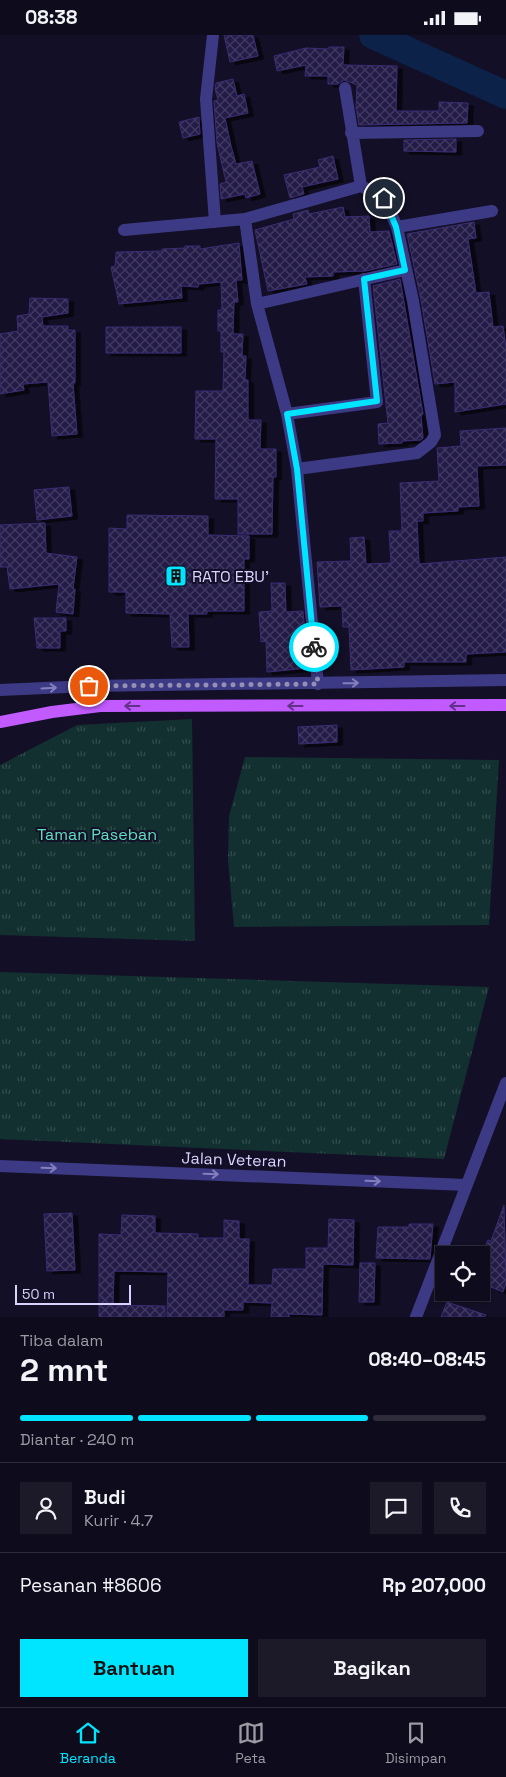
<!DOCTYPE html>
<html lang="id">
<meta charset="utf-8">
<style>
body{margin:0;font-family:"Space Grotesk",sans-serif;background:#1c1929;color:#f1f3f6;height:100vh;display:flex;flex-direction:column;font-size:19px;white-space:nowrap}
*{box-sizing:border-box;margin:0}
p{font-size:16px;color:#9b9ba3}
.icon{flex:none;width:28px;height:28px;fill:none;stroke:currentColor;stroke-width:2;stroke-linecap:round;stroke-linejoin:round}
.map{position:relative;height:1282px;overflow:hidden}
.panel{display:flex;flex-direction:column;background:#0e0b1c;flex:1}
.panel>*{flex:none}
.fabs{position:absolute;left:435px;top:1211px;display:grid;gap:10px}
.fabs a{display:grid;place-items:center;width:55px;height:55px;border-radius:0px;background:#0e0b1c;box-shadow:0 1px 4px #0004,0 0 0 1px #2e2b3b;font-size:25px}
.scale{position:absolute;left:15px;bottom:12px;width:116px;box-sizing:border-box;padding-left:5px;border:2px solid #d9d4ff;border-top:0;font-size:14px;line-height:18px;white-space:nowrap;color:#d9d4ff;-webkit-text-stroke:4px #130f26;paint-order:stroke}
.pin{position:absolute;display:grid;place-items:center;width:42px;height:42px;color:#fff;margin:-21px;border:2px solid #fff;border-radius:50%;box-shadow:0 1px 5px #0007}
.courier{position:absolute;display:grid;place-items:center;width:50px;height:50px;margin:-25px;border:4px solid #00e5ff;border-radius:50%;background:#fff;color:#222;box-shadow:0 1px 6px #0007}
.overview em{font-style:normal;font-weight:700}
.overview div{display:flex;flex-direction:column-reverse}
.overview{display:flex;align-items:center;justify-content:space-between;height:85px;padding:0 20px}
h1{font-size:32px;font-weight:700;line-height:38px}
.bar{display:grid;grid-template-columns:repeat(4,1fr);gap:8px 5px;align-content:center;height:60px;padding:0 20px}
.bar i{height:6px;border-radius:4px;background:#2e2b3b}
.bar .selected{background:#00e5ff}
.bar p{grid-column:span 4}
.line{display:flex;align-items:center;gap:12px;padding:0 20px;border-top:1px solid #2e2b3b}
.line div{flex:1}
.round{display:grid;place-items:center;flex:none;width:52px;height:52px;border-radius:0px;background:#1c1929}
.action{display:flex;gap:10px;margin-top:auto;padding:10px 20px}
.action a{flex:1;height:58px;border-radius:0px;background:#00e5ff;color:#111;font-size:20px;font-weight:700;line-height:58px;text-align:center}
.action a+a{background:#1c1929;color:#f1f3f6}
.status{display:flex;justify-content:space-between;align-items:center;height:35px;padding:0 25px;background:#0e0b1c;direction:ltr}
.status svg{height:14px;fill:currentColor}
.dock{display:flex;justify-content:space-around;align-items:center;height:70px;border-top:1px solid #2e2b3b;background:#0e0b1c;font-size:14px;color:#9b9ba3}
.dock a{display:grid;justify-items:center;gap:2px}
.dock .selected{color:#00e5ff}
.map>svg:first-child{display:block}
.park{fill:url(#park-tufts)}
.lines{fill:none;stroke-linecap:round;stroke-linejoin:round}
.river{stroke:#0c2248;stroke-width:28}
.building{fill:url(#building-cross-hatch);stroke:#3b2d73;filter:url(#shadow)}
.minor{stroke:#3d3a85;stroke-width:12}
.major{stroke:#c25bff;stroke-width:12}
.oneway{stroke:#837fbc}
.oneway2{stroke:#623188}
.done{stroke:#948fb3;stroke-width:5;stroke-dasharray:0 9}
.route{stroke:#00e5ff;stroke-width:6}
.labels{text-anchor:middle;stroke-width:4;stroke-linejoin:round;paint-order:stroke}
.poi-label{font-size:16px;fill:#d9d4ff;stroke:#130f26;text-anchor:start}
.park-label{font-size:16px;fill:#5fe0c0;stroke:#130f26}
.street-label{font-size:16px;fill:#d9d4ff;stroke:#130f26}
</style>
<div class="status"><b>08:38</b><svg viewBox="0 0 49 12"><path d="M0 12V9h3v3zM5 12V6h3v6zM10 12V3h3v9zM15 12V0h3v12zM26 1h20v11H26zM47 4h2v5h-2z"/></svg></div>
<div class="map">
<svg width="506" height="1282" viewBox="0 0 506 1282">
<defs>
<pattern id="park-tufts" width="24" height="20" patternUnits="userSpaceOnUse" patternTransform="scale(1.25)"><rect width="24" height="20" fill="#12302f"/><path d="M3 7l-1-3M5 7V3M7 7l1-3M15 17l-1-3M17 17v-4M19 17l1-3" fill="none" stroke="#344d4e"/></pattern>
<pattern id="building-cross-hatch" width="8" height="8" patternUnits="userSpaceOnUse" patternTransform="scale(1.25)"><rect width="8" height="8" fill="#241b47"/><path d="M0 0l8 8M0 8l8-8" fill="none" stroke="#433b63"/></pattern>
<filter id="shadow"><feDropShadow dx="5.5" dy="3" stdDeviation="0" flood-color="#0009"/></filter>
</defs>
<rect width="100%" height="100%" fill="#130f26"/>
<path class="park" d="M192,684L195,906L0,900V730L77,690Z
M245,722L499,725L489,890L234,892L228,825L229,781Z
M0,937L489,952L444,1124L0,1104Z"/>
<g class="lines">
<path class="river" d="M373,0L506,60"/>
</g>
<path class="building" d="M224,0H253L258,21L230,27Z
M329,12H344L343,30L397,31L396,76H439V67L468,68L467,88L359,90L356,72L357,50L344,45L338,49H328V41H305L306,30L277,36L274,21L306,13L328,14Z
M233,44L237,61L244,59L248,78L225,83L231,111L236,129L252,126L260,159L246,163L245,159L221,164L220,149L226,147L217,108L214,66L218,65L215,54L216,48Z
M199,82L200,99L183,103L179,87Z
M456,104V117L404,116V105Z
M333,121L338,144L302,152L304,159L290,163L284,140L320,132L318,125Z
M343,172L345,182L369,181L370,197L389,196L397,229L365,236L333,237V241L305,242L307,249L268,256L255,195L294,184L293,179L308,175L309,179Z
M474,187L476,203L468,204L476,258L489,257L493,292L503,291L506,313V369L455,377V347L435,349L421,265L407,199Z
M239,208L242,245H236L238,267H234L233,299H243L242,321H246L245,345H248V385H261L260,414H276V442H273L272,499H238V464H215L216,404H195L196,356H223L224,317H221V296H218V275H222L221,247L199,249L198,252L181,251L182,263L119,269L111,232L115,231L116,217L162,216V214L185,213V211H200V214Z
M400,244L423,379L421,381L423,403L421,405L402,406V408L379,409L378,389L388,388L373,251Z
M30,263L68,264V278L42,282L43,291H68V295H75V348H73L77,399L52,401L48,347L23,349L24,355L0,359V299L18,296L17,281L29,279Z
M106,292H181V318H106Z
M506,393V430L477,431L479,471L458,472V476L423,478V486H417L419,529L506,522V617L466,619V627H404V632L351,635L349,592H343L342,571L320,572L317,527L351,526L350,503L364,502L366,529L391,528L389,496H402L400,448L439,446L437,413L461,411L460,396Z
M69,452L72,481L37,485L34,455Z
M127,480L208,481V500L249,501V524H244V576H207V579H188L189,612H172L170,579L126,578V557H109V493L127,494Z
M45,488L46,518L77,522L73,554H75L73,579L56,577L59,549L10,554L7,532H0V490Z
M271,548H285L286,577L303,576L308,633L267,637L266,606L261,607L259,577L272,576Z
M34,583H66V596H60V613H37Z
M337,690V707L299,709L298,692Z
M504,1170L506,1248L503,1257L481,1248V1223L488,1205L491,1206Z
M72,1178L75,1235L47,1236L44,1179Z
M122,1180L155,1181V1198L198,1199V1203H224V1185L239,1186V1204H249L248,1250H272L273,1234H306V1213H328L329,1184L354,1185L353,1230L323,1229L322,1280L289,1279V1282H271L272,1268L243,1267V1275H224V1282H167L168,1237L114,1236L113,1270L165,1271V1282H99V1199L121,1200Z
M409,1189H433L430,1224L376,1223L378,1192H409Z
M360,1228H375L374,1267H359Z
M447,1267L486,1280L485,1282H441Z"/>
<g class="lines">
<path class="minor" d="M213,0L206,64L215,187
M351,98L478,96
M245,184L257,269L287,379L297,434L318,649
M397,192L492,176
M124,195L245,184L361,151
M257,269L405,235
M287,379L377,367L364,244
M297,434L417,418L431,407L435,400L413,266L397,192L384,163L361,151L345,53
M0,655L89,651L506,645
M0,1131L466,1150
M416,1282L506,1048"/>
<path class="major" d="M0,687L52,677L100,671L506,670"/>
</g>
<defs><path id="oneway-shaft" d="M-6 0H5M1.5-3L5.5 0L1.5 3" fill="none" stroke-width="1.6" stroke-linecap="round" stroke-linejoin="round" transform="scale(1.25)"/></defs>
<g class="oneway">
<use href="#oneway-shaft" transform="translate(351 648) rotate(-1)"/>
<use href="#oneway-shaft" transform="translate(49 653) rotate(-3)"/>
<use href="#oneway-shaft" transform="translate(49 1133) rotate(2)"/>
<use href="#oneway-shaft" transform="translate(211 1139) rotate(2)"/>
<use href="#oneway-shaft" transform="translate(373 1146) rotate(2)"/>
</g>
<g class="oneway2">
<use href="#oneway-shaft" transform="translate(132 671) rotate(180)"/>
<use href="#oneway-shaft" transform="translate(295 671) rotate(180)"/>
<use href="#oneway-shaft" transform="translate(457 671) rotate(180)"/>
</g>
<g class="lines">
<path class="done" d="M89,651L318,649L314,612"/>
<path class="route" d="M314,612L297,434L287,379L377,366L364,244L405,235L396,192L384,163"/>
</g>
<defs>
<g id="building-square" transform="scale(1.125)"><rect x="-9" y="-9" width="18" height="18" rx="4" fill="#00e5ff" stroke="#130f26"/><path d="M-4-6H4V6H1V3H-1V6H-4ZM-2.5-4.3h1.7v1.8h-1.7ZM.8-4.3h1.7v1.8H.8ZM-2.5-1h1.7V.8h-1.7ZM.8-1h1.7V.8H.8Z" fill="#111"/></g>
</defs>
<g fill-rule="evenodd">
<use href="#building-square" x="176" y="541"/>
</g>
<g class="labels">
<g class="poi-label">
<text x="192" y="547">RATO EBU'</text>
</g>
<g class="park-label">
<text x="97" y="805">Taman Paseban</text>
</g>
<g class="street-label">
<text transform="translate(234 1124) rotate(2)" y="6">Jalan Veteran</text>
</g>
</g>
</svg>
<div class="fabs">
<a><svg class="icon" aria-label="locate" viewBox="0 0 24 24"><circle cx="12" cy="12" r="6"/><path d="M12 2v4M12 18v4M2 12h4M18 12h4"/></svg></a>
</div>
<div class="scale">50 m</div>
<div class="pin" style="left:89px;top:651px;background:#ea580c"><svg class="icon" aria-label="bag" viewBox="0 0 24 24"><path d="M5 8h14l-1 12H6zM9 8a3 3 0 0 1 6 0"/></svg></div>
<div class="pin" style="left:384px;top:163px;background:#1f2937"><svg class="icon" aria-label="home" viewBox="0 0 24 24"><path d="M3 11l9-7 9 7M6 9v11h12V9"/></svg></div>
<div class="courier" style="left:314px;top:612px"><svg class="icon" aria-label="bike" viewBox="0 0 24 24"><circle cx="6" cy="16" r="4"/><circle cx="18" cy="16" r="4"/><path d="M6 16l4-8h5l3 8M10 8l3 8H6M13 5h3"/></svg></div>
</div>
<section class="panel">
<div class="overview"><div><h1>2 mnt</h1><p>Tiba dalam</p></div><em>08:40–08:45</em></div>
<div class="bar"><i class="selected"></i><i class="selected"></i><i class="selected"></i><i></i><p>Diantar · 240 m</p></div>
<div class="line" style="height:90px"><a class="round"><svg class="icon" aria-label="person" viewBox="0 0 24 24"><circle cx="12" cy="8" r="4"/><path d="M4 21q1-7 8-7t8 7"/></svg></a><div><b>Budi</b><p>Kurir · 4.7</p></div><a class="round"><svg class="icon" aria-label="chat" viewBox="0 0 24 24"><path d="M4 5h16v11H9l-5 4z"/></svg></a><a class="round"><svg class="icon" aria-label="phone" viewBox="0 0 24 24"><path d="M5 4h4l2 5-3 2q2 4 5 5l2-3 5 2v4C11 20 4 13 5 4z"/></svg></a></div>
<div class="line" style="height:65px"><div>Pesanan #8606</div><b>Rp 207,000</b></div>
<div class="action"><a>Bantuan</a><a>Bagikan</a></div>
</section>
<nav class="dock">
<a class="selected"><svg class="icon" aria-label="home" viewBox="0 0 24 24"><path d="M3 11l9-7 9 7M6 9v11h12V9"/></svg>Beranda</a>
<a><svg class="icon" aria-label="map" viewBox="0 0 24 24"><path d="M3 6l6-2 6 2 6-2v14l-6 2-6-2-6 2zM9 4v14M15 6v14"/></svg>Peta</a>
<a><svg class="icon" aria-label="saved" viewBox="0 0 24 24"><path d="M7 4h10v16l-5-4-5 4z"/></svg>Disimpan</a>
</nav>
